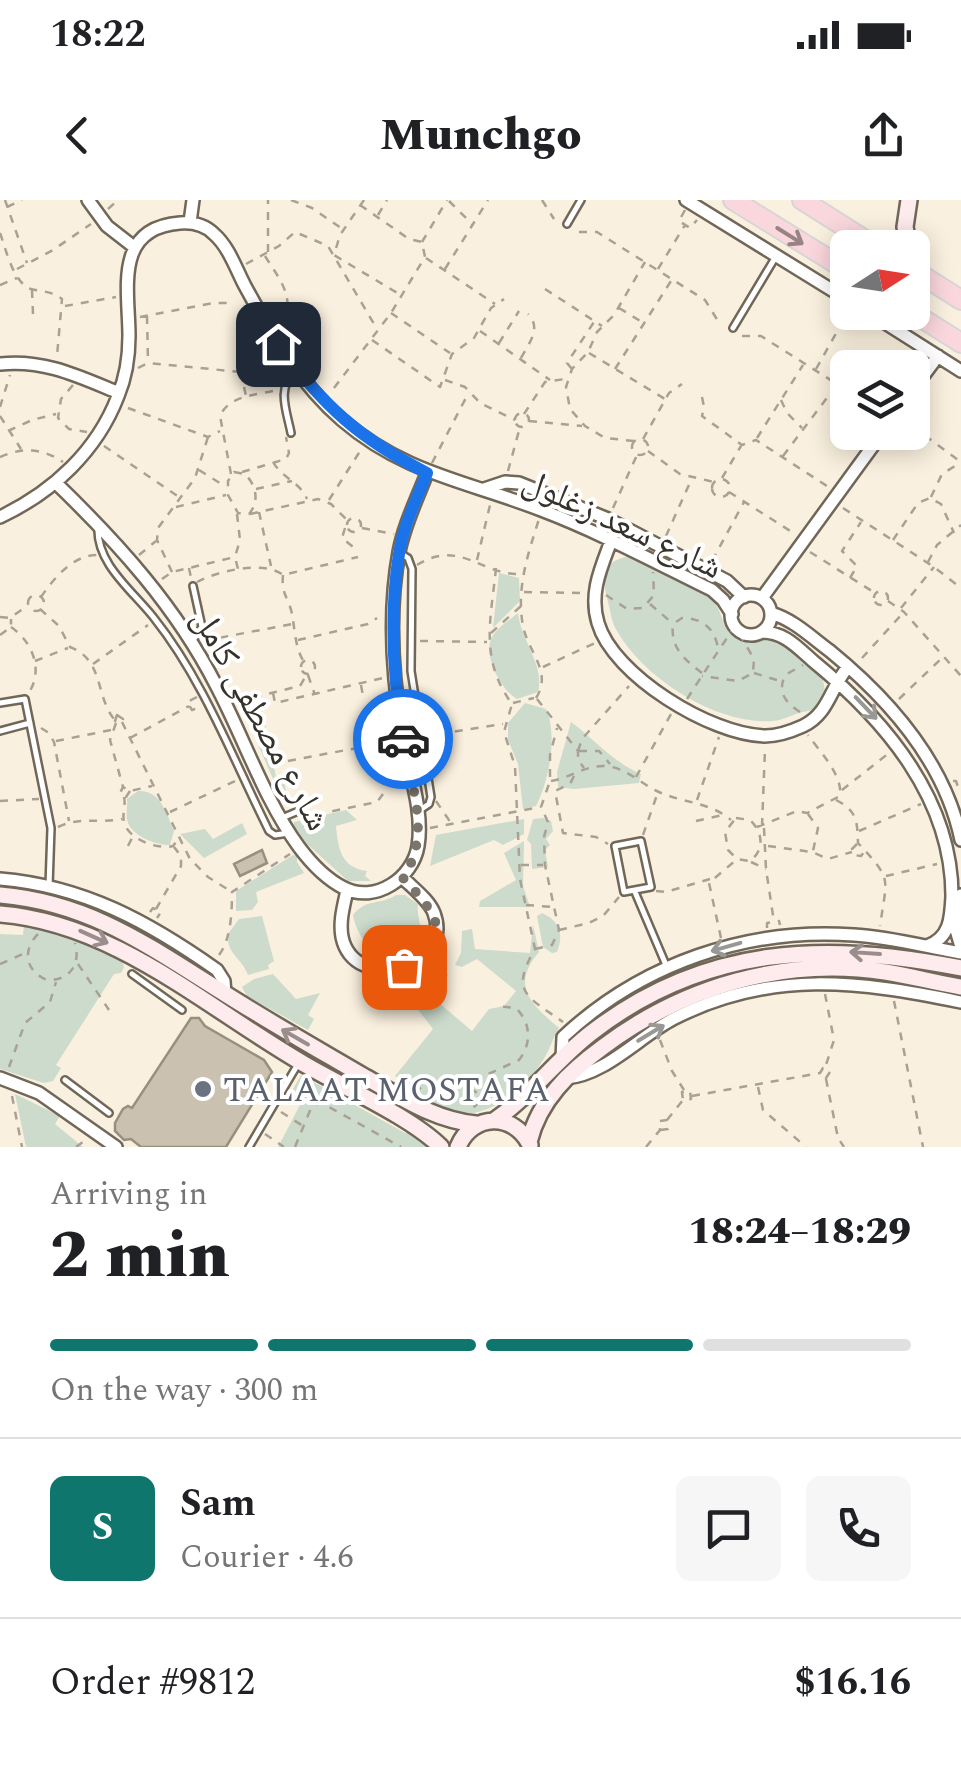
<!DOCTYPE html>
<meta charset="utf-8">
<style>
body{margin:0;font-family:Spectral,"Noto Naskh Arabic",serif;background:#f6f6f6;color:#202124;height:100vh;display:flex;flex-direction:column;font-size:38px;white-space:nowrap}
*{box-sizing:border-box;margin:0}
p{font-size:32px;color:#757577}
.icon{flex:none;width:55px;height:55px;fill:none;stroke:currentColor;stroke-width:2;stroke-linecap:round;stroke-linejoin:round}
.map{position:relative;height:947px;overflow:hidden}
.panel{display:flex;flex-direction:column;background:#fff;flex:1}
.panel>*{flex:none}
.needle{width:65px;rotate:78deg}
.tools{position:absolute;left:830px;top:30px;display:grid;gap:20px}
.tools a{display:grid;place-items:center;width:100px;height:100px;border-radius:15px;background:#fff;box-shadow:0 5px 25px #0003;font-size:50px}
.pin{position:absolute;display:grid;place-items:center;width:85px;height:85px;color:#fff;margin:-42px;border-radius:20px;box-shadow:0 5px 15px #0006}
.courier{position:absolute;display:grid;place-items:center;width:100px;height:100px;margin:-50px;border:8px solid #1a73e8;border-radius:50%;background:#fff;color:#222;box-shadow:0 2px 12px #0007}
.headline em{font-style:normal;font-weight:800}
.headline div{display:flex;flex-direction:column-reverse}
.headline{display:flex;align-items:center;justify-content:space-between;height:170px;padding:0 50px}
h1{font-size:65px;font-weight:800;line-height:75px}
.bar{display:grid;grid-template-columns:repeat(4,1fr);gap:15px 10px;align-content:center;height:120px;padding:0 50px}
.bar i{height:12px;border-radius:8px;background:#e0e0e0}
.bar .on{background:#0f766e}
.bar p{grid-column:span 4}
.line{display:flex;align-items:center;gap:25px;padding:0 50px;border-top:2px solid #e0e0e0}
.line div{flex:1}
.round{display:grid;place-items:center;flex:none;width:105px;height:105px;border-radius:15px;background:#f6f6f6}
.status{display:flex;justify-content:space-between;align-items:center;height:70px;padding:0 50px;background:#fff;direction:ltr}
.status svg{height:28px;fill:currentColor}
header{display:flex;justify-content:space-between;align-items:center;height:130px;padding:0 50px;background:#fff;font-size:45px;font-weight:800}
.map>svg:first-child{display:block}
.green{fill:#ccdbcc}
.building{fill:#cbc1b0;stroke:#988f7f;stroke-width:2.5}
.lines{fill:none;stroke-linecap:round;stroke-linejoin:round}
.lane-casing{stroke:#706758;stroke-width:10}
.street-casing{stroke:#706758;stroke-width:16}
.secondary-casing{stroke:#706758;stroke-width:20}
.primary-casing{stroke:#d7d6d5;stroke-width:22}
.path{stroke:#a8a194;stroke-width:2.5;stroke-dasharray:8 8;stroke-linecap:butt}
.lane{stroke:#fff;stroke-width:5}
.street{stroke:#fff;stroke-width:11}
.secondary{stroke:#fdebed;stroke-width:15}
.primary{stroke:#fad7dc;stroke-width:18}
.oneway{stroke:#988484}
.oneway2{stroke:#9a9895}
.oneway3{stroke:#998e8c}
.done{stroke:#7a746a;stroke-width:10;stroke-dasharray:0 18}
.route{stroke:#1a73e8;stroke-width:12}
.worship-dot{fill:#6b7280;stroke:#fff;stroke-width:4}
.labels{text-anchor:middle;stroke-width:8;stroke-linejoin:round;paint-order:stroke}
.street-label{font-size:35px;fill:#35312b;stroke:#fff}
.worship-label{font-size:35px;fill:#5b616d;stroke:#fff;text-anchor:start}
</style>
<div class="status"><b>18:22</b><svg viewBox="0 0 49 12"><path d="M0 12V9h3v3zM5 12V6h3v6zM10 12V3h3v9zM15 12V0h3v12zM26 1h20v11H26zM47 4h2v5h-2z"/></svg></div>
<header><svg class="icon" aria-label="back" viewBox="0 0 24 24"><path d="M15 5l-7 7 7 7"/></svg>Munchgo<svg class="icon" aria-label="share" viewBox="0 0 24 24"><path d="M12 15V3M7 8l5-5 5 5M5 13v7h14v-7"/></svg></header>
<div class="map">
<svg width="961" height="947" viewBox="0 0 961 947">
<rect width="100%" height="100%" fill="#faf0df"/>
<path class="green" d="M629,356L711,398C723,409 721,430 736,438C750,445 763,435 777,440C793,445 809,464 822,475L826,496C817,509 818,509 803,512C793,514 784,520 773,521C716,525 645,479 617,431C611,422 611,412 608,402C602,377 599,363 629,356Z
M499,373L519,378L520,401L493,428Z
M518,413C521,441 545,465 538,492L517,499C501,490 481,453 493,435C499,426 511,419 518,413Z
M267,501L262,509L276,577H283L289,605L285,606L241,506L246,502L247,505Z
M525,503L546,509C558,534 549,581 536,606L523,609L518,564L508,540V523Z
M571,522C598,542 610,560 641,574L639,583L574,589L558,587L557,572Z
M138,591C161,590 166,613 174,631L170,645C156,645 134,637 128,623C125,615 128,607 127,599Z
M346,610L357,620L336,626C338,648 341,668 367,671L365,676L371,681H348L306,643L294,625V622Z
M543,618L551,621L553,631L546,639L550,645L545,650L548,667L532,669L531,644L527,640L533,619Z
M524,619V634L503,645L494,640L430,666L436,635Z
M242,623L247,634L204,658L180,634L205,629L213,639Z
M524,641L523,686L530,707H479L480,701L516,680L504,653Z
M293,655L297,656V662L304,673L256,692L258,702L252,710L236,711V691Z
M396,695H405L418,704C416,718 425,728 417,742C394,780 358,746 353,715C366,698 382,705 396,695Z
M542,713C560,721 564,734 557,752L552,753L543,747L537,716Z
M262,716L274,761L268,765L269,769L248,775C242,758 226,754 228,734L239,719Z
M24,725L75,738L122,761L124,767L121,773L114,774L56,865L61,868L53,881L44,883L0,869V734L23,735Z
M533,725L539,752C510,786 531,804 559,828C552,839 549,853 541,863C524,889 489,919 455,913C432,910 412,890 395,876L433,829L405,793L402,780L421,771L428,784L440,769L448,775L432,797L472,831L489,809L504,806L516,791L477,759L462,767L455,765L461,753L462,731L472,729L475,749L530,753Z
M273,774L296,799L320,793L308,815L314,819L308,830L247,796L242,787L254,779Z
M301,875L405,933H412L432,947H278L301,903L289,896Z
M15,894L60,916L55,924L83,947H26Z"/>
<path class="building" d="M262,650L267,663L240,676L234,664Z
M191,818H199L205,826L264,860L272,872L226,947H141L131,939L124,940L115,931V923L123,909L128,906L132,908Z"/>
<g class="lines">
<g class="lane-casing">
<path id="lane" d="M567,24L581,0
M733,128L775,58
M291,233C287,212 276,187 295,172
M98,327C96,364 133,391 154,418C204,481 233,559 269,631L275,635L289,633
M400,353L408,358L412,369L411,471L431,597L429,604L420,610
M193,386L202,427L193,440
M0,503L25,499L51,628L49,686
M0,531L30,523
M282,618L296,612
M641,641L651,687L624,692L615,646Z
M635,692L666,765
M132,774L182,810
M65,880L109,913
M249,947L298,864"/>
</g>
<g class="street-casing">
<path id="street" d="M88,0L107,26L134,47
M686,0L848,100
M190,22L193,0
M868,112L961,171
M0,164C44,159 80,177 119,193
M912,191L938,156
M56,283C119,344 176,407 216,485C244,538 264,599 299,647C311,663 326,679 344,688C375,704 413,678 418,646C424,610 408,569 402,533C392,474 388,412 399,352C404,325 417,299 427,273
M484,289L505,282L519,283L608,319L727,381L744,397
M0,317C53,292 97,251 118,196C126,177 129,156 129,136C129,90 113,28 180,23C193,22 205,25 214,34C229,47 236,69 245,86C271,134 300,184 342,220C405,274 467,281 541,310C599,332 655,362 712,390L723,400L732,414
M611,341C601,368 589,393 598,423C613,475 711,535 765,536C777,536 792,531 803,526C829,514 831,486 848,467
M731 415a20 20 0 1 1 40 0a20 20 0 1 1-40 0Z
M762,398L883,232
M771,413C794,420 811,437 830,451C890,500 945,562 961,640
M762,432C784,432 797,447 813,461C885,520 952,598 952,696C951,718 950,738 927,746
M0,679C84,686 149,722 217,770L224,781L225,794
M347,690C344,705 339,721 342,737C354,794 455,770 434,713C429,700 413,688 403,678
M961,695L956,730L961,747
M562,858L563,837C641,764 747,727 854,735C890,737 926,747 961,753
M0,878L39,893L116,947
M566,878C605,875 639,837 673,819C770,769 859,781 961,802"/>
</g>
<g class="secondary-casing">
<path id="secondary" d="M909,0L905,27L909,48
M0,695C92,703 151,748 227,795C273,824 319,850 365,877C401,897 434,920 476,924
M0,714C115,723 207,808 304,864C343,887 411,917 441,947
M495,920C531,895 556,860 591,833C704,745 827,741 961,768
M529,942C539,900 570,871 603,847C684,786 784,757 885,772C911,776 936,783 961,787
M458,947C472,913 514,912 530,945"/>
</g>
<g class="primary-casing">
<path id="primary" d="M733,0L848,71
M802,0L878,48
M912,69L961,100
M912,112L961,143"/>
</g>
<path class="path" d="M5,0L27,63
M291,0L312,8L341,28
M364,0L340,35L334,55L399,94
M542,0L554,19
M449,1L472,24
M7,7L22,0
M108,9L118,0
M685,10L679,21L690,28L697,20
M378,15L387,0
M579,32H597L705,100L718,121
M0,33C6,49 13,83 31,89C43,92 52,91 62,99L57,156
M422,42L447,0
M268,52V0
M265,56C278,77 295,96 284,121
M426,58L495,104
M246,64L279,46L295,32L328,46L377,129
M17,69L53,50L91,24
M445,69L488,0
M658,69L685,25
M0,85L17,78
M545,89L602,126
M32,90L33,114
M65,106L116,97
M619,108L642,122
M842,111L839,117L846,122L854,112
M391,113L450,153
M147,116L148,162
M140,117L213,103H227
M480,131L550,180
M742,136H761L848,191
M372,140L440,187L452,154L474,138L491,108L504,99
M499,143L519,111
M589,153L665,199
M521,158C529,143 542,128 528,114
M138,168L148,163L241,172
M572,169L567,163L594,122
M615,169L671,81
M816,169L843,121
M445,180L465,187L480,203L515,220
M73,185L61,199L58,218L69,229L87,232
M244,187L246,196
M334,188L391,113L425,57L422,42L409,39L360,5
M702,197L704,207L702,216L742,245L756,240L830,288
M781,200L787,213L802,228
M0,207L10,175
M128,208L208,237L220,231
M515 220a7 7 0 1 1 14 0a7 7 0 1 1-14 0Z
M524,214L545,182L565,179
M0,216L21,249
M529,221L582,226
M912,226L961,262
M8,231L32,220L56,214
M757,238L803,165
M632 247a8 8 0 1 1 16 0a8 8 0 1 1-16 0Z
M643,239L669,193L682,184
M634,241L605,238L585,226L570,209L566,187L572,169L588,152L597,132L614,115L645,62
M104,246L179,297
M648,251L680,274L714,282
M783,256L836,186
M0,257C23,247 42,248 63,262
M273,262C282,278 300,282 307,299
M432,263L469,192
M199,270L226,287
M508,271L520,227
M234,272L245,274C256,285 260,301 249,314L238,313L228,295V281Z
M242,272L286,259L289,253L286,237
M231,274L220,216C229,195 257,195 277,190
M722,278L741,246
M712 288a9 9 0 1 1 18 0a9 9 0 1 1-18 0Z
M256,289L292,281
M729,292L795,334
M931,297L942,274L960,263
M329,300L362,248
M176,307L226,295
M613,308L637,255
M843,308L934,367L961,388
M259,312L271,366
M237,314L240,340L235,357L238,369
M250,314L318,299L331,304L348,321
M347 325a7 7 0 1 1 14 0a7 7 0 1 1-14 0Z
M345,328L342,338L357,350
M362,328L394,334
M666,336L692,278
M893,340L918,303L930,298L941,304L954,333
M810,352L875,393
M139,355L156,341
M477,360L490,305
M712,361L744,302
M928,362L937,345L961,325
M417,365C460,338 482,376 521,374
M189,368L191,378
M496,368C491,419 479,459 512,504L504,532L515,566L520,679L535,749C510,792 526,796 563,822
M172,372L157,340L158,328L195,278L208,237
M283,375C281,395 289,398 292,414C295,430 295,448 304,462
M850,378L857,366L842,351L861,322
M162,379L172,372L235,357
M197,382C217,371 264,360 283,375L358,357
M874 398a7 7 0 1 1 14 0a7 7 0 1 1-14 0Z
M524,392L586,393
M606,395L627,409L643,408L654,395L653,372
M28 403a8 8 0 1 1 16 0a8 8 0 1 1-16 0Z
M41,397C54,378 73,355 97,355
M888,401L904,412L961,476
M650,404L671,422
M901,408L934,367
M40,409L59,426L70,447C104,460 95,495 114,519
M0,417L10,418L27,406
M11,427C33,442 44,471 28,494
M491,433L521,406
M0,435L11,427V419
M205,436L213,439L292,424
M298,440L368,424L377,418
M420,441L487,442
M862,458L903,413
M301 467a7 7 0 1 1 14 0a7 7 0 1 1-14 0Z
M35,461L68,448
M93,464L148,425
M543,467L595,443
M702,473C685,460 670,448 673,424L682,418C702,418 715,428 718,449
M754,473L780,481
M308,475L315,495
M361,485L363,496
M273,493L275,503L383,478
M197,497L187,502L192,510L198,508
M536,498C553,472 528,452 523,426C516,388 528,354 539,319
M537,499L578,551V560L584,568
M687,499C703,474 719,450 735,426L754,459L753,473L738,481L702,476
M899,499L944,456
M238,501L300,486L307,474
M513,503L534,498
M800,512C786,503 777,493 785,475L803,465
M117,515L123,519L119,523L115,521Z
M122,522L190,659L208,677L232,692
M116,523L110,540L123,587
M41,528L49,533L54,542L69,621
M427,531L438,529L440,541L432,543
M439,534L503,524
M130,538L189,506
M56,541L111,530
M578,551L582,539L629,486
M579,551H599L610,564
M288,561L373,545
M574,576L570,584L555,591L563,633L596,637L608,644
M636,577L671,514
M551,581C570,578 584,566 603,566C625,566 639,583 659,592C683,603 710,602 731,620
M953,581H956L960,593
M842,590L889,553
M130,591L126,597L120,593L123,587L130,591L152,586
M124,597C126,605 122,613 124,622C128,639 157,650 173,646L179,638
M697,600L719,537
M836,600C858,611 857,622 858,643C893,681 887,676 880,726
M0,601L39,599
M436,601L451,623
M170,612L235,581
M301,614L309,616L377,602L383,594
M808,614L818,628L813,651
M736,618L750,620C763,632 765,650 750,661L737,659L728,650L725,632Z
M696,621L723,615
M762,626L765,549
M58,627C81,616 98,624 122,619
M757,627L797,611L807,613L840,596C843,575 820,552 808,535
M430,628L540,607
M764,628L766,669L774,722
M859,631L921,604
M643,635L658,592
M857,644L852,649L854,655L861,656L864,652
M128,646L133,636
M768,646L812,652L828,659L852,652
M751,662L766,669
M521,665H543
M886,676L937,664
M656,691L666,692L710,679
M526,705L552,707
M156,709L181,666V656L174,647
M150,712L153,708L161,712L157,718
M767,728V723L779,721L780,725
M559,730L589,723L603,716L619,697
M38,734C22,750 25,771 47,780C70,781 81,764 75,743
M721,738L709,683L736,660
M535,749L552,745L559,730L545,665L544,637L548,622L541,607L550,581V555L557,528
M219,755C231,739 232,712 232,692L290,654
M0,764L25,753
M78,764L109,810
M825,794L834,840L825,868
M894,801L923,947
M660,840L672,871L684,890
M9,867L25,823L50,802L56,782
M492,874L486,892L491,901L498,904
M458,878L477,893V904L469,912
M826,879L838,938L844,947
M758,887L763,910L806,947
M415,893L431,878L484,876L519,860C532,843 531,823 516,808L497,806
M12,896L22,947
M692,896L820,873L823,868L830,872L826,878L820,873
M281,912L303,926
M667,920L683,900L691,899L690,891L682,892L683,900
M265,934L284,947
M76,947L87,939
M295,947L311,908L320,902L401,947
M646,947L660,930L659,921L667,920L668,929L660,930"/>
<use href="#lane" class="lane"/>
<use href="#street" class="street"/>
<use href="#secondary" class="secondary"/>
<use href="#primary" class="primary"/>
</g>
<defs><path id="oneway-shaft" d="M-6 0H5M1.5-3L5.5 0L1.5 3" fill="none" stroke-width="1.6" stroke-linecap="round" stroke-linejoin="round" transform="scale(2.5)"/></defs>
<use class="oneway" href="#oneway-shaft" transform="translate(790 36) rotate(32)"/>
<g class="oneway2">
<use href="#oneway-shaft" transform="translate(866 508) rotate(46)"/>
<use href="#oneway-shaft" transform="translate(726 747) rotate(164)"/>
<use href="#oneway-shaft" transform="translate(651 833) rotate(-31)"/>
</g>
<g class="oneway3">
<use href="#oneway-shaft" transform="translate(94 737) rotate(24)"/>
<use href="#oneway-shaft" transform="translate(865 753) rotate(-176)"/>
<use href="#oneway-shaft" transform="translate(295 837) rotate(-150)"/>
</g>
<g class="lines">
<path class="done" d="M403,539C411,587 432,634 403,678C433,710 461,742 404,767"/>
<path class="route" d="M278,144C322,205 360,239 427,273C417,299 403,326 399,354C389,416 393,477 403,539"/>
</g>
<circle class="worship-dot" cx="203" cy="889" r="10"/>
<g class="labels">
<g class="street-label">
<text transform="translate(623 323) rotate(25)" y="12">شارع سعد زغلول</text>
<text transform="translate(262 519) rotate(61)" y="12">شارع مصطفى كامل</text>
</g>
<g class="worship-label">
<text x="223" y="901">TALAAT MOSTAFA</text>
</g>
</g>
</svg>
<div class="tools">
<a><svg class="needle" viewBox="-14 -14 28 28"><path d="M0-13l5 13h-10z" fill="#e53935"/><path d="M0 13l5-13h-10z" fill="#757577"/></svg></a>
<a><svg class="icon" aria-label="layers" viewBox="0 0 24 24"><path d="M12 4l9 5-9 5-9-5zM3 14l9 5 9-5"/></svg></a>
</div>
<div class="pin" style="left:404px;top:767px;background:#ea580c"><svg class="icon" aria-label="bag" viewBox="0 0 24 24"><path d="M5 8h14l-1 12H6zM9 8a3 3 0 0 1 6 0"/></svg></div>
<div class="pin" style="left:278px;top:144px;background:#1f2937"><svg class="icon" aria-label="home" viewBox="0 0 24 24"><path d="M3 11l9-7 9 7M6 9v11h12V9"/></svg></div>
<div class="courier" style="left:403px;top:539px"><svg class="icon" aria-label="car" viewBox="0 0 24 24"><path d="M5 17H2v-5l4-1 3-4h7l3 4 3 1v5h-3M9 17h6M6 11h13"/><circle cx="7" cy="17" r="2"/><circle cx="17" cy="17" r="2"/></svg></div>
</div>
<section class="panel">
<div class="headline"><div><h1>2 min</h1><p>Arriving in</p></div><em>18:24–18:29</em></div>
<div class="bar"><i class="on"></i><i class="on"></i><i class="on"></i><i></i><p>On the way · 300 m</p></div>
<div class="line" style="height:180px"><b class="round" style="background:#0f766e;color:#fff">S</b><div><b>Sam</b><p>Courier · 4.6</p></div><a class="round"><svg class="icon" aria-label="chat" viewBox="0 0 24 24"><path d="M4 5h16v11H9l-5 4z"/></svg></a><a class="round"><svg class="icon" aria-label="phone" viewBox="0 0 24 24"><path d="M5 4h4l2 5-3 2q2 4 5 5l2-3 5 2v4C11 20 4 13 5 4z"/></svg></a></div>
<div class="line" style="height:130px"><div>Order #9812</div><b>$16.16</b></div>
</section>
